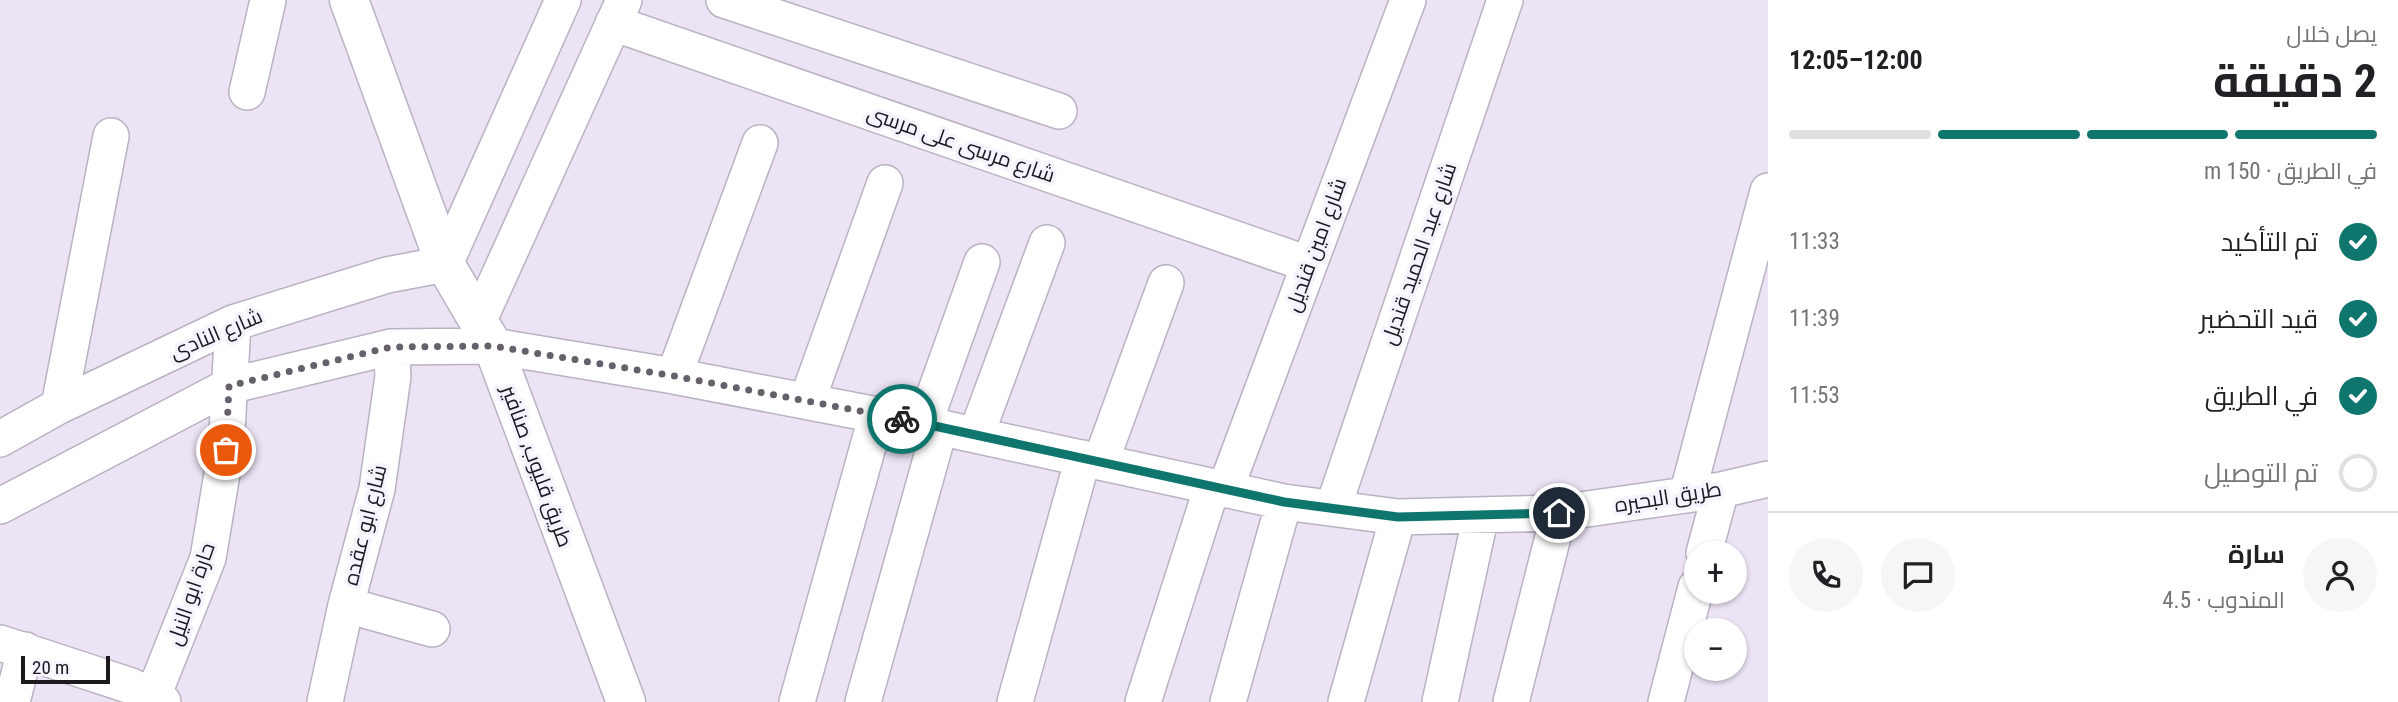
<!DOCTYPE html>
<html lang="ar">
<meta charset="utf-8">
<style>
body{margin:0;font-family:"Roboto Condensed",Cairo,sans-serif;background:#f6f6f6;color:#202124;direction:rtl;height:100vh;display:flex;flex-direction:column;font-size:26px;white-space:nowrap}
*{box-sizing:border-box;margin:0}
p{font-size:23px;color:#757577}
.icon{flex:none;width:38px;height:38px;fill:none;stroke:currentColor;stroke-width:2;stroke-linecap:round;stroke-linejoin:round}
.map{position:relative;flex:1;overflow:hidden;direction:ltr}
.panel{display:flex;flex-direction:column;background:#fff;width:630px}
.panel>*{flex:none}
.fabs{position:absolute;left:1684px;top:541px;display:grid;gap:14px}
.fabs a{display:grid;place-items:center;width:63px;height:63px;border-radius:50%;background:#fff;box-shadow:0 2px 5px #0004;font-size:35px}
.scale{position:absolute;left:21px;bottom:18px;width:89px;box-sizing:border-box;padding-left:7px;border:4px solid #1c191f;border-top:0;font-size:19px;line-height:24px;white-space:nowrap;color:#1c191f;-webkit-text-stroke:5px #f7f3fd;paint-order:stroke}
.pin{position:absolute;display:grid;place-items:center;width:60px;height:60px;color:#fff;margin:-30px;border:4px solid #fff;border-radius:50%;box-shadow:0 2px 7px #0007}
.courier{position:absolute;display:grid;place-items:center;width:70px;height:70px;margin:-35px;border:5px solid #0f766e;border-radius:50%;background:#fff;color:#222;box-shadow:0 2px 9px #0007}
.overview em{font-style:normal;font-weight:700}
.overview div{display:flex;flex-direction:column-reverse}
.overview{display:flex;align-items:center;justify-content:space-between;height:119px;padding:0 21px}
h1{font-size:46px;font-weight:700;line-height:52px}
.bar{display:grid;grid-template-columns:repeat(4,1fr);gap:10px 7px;align-content:center;height:84px;padding:0 21px}
.bar i{height:9px;border-radius:5px;background:#e0e0e0}
.bar .current{background:#0f766e}
.bar p{grid-column:span 4}
.line{display:flex;align-items:center;gap:18px;padding:0 21px;border-top:2px solid #e0e0e0}
.line div{flex:1}
.round{display:grid;place-items:center;flex:none;width:74px;height:74px;border-radius:37px;background:#f6f6f6}
ol{padding:0 21px;list-style:none}
li{display:flex;align-items:center;gap:21px;height:77px}
li p{margin-inline-start:auto}
li .icon{padding:7px;border-radius:50%;background:#0f766e;color:#fff;stroke-width:4}
li:last-child{color:#757577}
li i{width:38px;height:38px;border:4px solid #e0e0e0;border-radius:50%}
main{display:flex;flex:1;min-height:0}
.map>svg:first-child{display:block}
.lines{fill:none;stroke-linecap:round;stroke-linejoin:round}
.street-casing{stroke:#b9b2c2;stroke-width:38}
.secondary-casing{stroke:#b9b2c2;stroke-width:41}
.street{stroke:#fff;stroke-width:35}
.secondary{stroke:#fff;stroke-width:38}
.done{stroke:#65606a;stroke-width:7;stroke-dasharray:0 12.6}
.route{stroke:#0f766e;stroke-width:9}
.labels{text-anchor:middle;stroke-width:7;stroke-linejoin:round;paint-order:stroke}
.street-label{font-size:21px;fill:#1c191f;stroke:#f7f3fd}
</style>
<main>
<section class="panel">
<div class="overview"><div><h1>2 دقيقة</h1><p>يصل خلال</p></div><em>12:00–12:05</em></div>
<div class="bar"><i class="current"></i><i class="current"></i><i class="current"></i><i></i><p>في الطريق · 150 m</p></div>
<ol>
<li><svg class="icon" aria-label="check" viewBox="0 0 24 24"><path d="M5 12l5 5 9-10"/></svg>تم التأكيد<p>11:33</p></li>
<li><svg class="icon" aria-label="check" viewBox="0 0 24 24"><path d="M5 12l5 5 9-10"/></svg>قيد التحضير<p>11:39</p></li>
<li><svg class="icon" aria-label="check" viewBox="0 0 24 24"><path d="M5 12l5 5 9-10"/></svg>في الطريق<p>11:53</p></li>
<li><i></i>تم التوصيل</li>
</ol>
<div class="line" style="height:126px"><a class="round"><svg class="icon" aria-label="person" viewBox="0 0 24 24"><circle cx="12" cy="8" r="4"/><path d="M4 21q1-7 8-7t8 7"/></svg></a><div><b>سارة</b><p>المندوب · 4.5</p></div><a class="round"><svg class="icon" aria-label="chat" viewBox="0 0 24 24"><path d="M4 5h16v11H9l-5 4z"/></svg></a><a class="round"><svg class="icon" aria-label="phone" viewBox="0 0 24 24"><path d="M5 4h4l2 5-3 2q2 4 5 5l2-3 5 2v4C11 20 4 13 5 4z"/></svg></a></div>
</section>
<div class="map">
<svg width="1768" height="702" viewBox="0 0 1768 702">
<rect width="100%" height="100%" fill="#ece4f5"/>
<g class="lines">
<g class="street-casing">
<path id="street" d="M724,0L1059,111
M613,23L1308,264
M247,92L268,0
M479,320L624,0
M674,376L760,143
M807,401L885,183
M59,406L111,136
M924,424L982,262
M976,435L1047,243
M0,439L59,406L233,323L387,275L445,264L563,0
M1101,461L1166,283
M1225,490L1408,0
M1687,495L1768,191
M0,506L229,386L391,347L493,346L674,376L924,424L1284,502L1398,517L1559,513L1721,490L1768,479
M1333,508L1505,0
M1704,553L1721,490
M346,605L432,629
M0,643L131,686L163,702
M153,696L208,558L226,450L233,323
M12,702L25,650
M325,702L346,605L377,489L393,376L391,347
M797,702L877,414
M863,702L940,427
M1015,702L1083,458
M1143,702L1212,487
M1228,702L1284,502
M1346,702L1398,517
M1440,702L1481,515
M1511,702L1559,513
M1666,702L1696,587"/>
</g>
<g class="secondary-casing">
<path id="secondary" d="M349,0L445,264L493,346L626,702"/>
</g>
<use href="#street" class="street"/>
<use href="#secondary" class="secondary"/>
</g>
<g class="lines">
<path class="done" d="M226,450L229,386L391,347L493,346L674,376L902,419"/>
<path class="route" d="M902,419L1284,502L1398,517L1559,513"/>
</g>
<g class="labels">
<g class="street-label">
<text transform="translate(961 144) rotate(19)" y="7">شارع مرسى على مرسى</text>
<text transform="translate(1316 245) rotate(-70)" y="7">شارع امين قنديل</text>
<text transform="translate(1419 254) rotate(-71)" y="7">شارع عبد الحميد قنديل</text>
<text transform="translate(216 334) rotate(-23)" y="7">شارع النادى</text>
<text transform="translate(537 466) rotate(70)" y="7">طريق قليوب, صنافير</text>
<text transform="translate(1668 497) rotate(-9)" y="7">طريق البحيره</text>
<text transform="translate(365 525) rotate(-76)" y="7">شارع ابو عقده</text>
<text transform="translate(191 594) rotate(-71)" y="7">حارة ابو النيل</text>
</g>
</g>
</svg>
<div class="fabs">
<a>+</a>
<a>−</a>
</div>
<div class="scale">20 m</div>
<div class="pin" style="left:226px;top:450px;background:#ea580c"><svg class="icon" aria-label="bag" viewBox="0 0 24 24"><path d="M5 8h14l-1 12H6zM9 8a3 3 0 0 1 6 0"/></svg></div>
<div class="pin" style="left:1559px;top:513px;background:#1f2937"><svg class="icon" aria-label="home" viewBox="0 0 24 24"><path d="M3 11l9-7 9 7M6 9v11h12V9"/></svg></div>
<div class="courier" style="left:902px;top:419px"><svg class="icon" aria-label="bike" viewBox="0 0 24 24"><circle cx="6" cy="16" r="4"/><circle cx="18" cy="16" r="4"/><path d="M6 16l4-8h5l3 8M10 8l3 8H6M13 5h3"/></svg></div>
</div>
</main>
